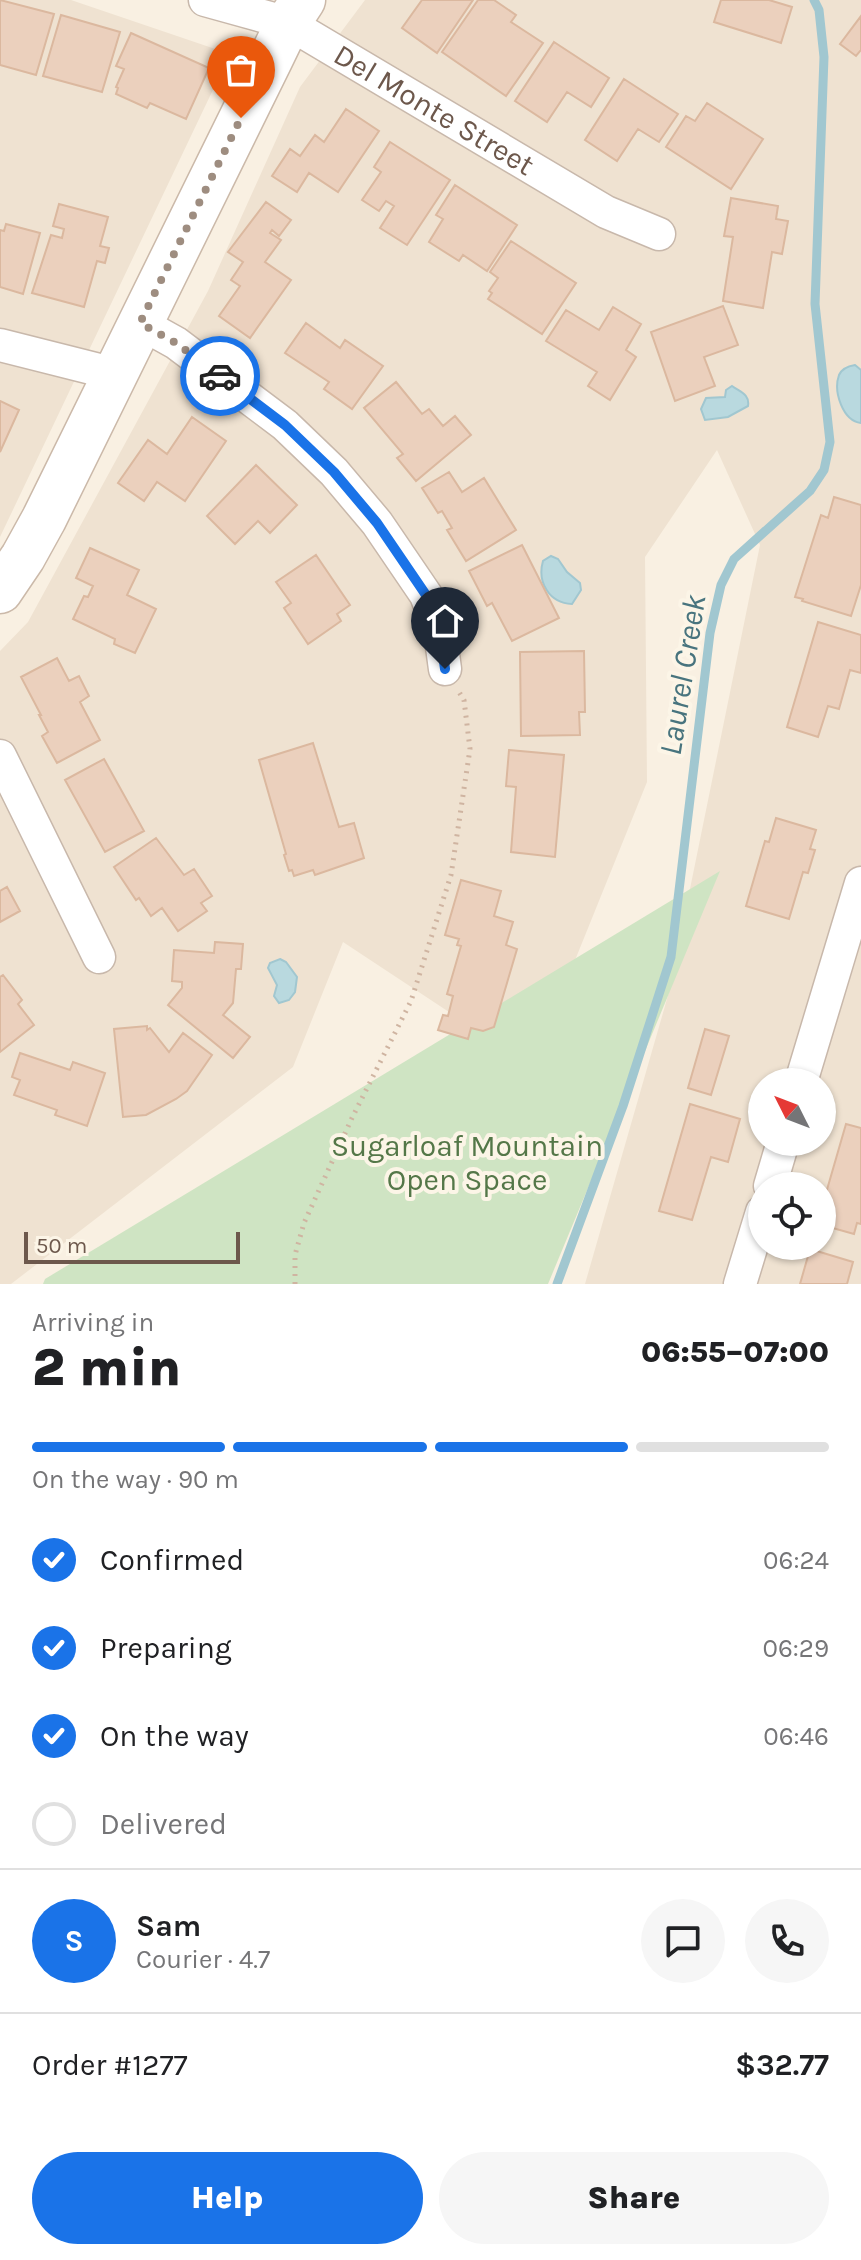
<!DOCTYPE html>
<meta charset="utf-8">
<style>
body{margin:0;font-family:Karla,sans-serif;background:#f6f6f6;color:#202124;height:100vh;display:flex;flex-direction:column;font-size:30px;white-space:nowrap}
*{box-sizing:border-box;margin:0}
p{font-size:26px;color:#757577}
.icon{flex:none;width:44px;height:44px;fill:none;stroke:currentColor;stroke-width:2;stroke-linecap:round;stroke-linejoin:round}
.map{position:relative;height:1284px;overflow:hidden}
.drawer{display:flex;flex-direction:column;background:#fff;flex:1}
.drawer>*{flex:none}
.needle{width:52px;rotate:312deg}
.controls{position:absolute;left:748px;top:1068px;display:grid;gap:16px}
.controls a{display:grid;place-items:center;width:88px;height:88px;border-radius:50%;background:#fff;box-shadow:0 2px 6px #0004;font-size:40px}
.scale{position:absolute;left:24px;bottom:20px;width:216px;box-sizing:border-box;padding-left:8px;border:4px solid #6d584c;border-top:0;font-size:22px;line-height:28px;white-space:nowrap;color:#6d584c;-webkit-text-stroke:6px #fcf5e7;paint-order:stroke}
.pin{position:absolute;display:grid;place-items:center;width:68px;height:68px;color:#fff;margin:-82px -34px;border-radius:50% 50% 50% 0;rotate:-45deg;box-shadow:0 0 8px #0007}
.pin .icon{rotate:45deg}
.courier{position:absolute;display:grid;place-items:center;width:80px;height:80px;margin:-40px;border:6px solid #1a73e8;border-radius:50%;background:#fff;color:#222;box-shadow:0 2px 10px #0007}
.headline em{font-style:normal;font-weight:800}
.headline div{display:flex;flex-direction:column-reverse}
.headline{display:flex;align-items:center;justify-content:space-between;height:136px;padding:0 32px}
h1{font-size:52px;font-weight:800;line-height:60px}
.bar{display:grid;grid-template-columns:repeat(4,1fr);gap:12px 8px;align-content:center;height:96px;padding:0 32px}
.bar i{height:10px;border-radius:6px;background:#e0e0e0}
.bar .current{background:#1a73e8}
.bar p{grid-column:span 4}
.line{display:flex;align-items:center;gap:20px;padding:0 32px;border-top:2px solid #e0e0e0}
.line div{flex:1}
.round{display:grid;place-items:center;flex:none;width:84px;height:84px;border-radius:42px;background:#f6f6f6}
ol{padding:0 32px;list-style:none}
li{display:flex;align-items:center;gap:24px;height:88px}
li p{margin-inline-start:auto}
li .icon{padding:8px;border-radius:50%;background:#1a73e8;color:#fff;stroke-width:4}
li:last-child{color:#757577}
li i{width:44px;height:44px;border:4px solid #e0e0e0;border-radius:50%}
.primary-button{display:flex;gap:16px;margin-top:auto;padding:16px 32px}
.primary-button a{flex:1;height:92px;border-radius:48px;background:#1a73e8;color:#fff;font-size:32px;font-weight:800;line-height:92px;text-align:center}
.primary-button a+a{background:#f6f6f6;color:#202124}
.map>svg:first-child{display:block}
.residential{fill:#efe2d1;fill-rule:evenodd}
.green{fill:#cfe4c3}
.water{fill:#b9d9df;stroke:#a1c7d0;stroke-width:2}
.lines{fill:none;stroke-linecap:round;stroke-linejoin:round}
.stream{stroke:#a1c7d0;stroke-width:9}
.building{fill:#ebd0bd;stroke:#dbb89f;stroke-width:2}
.street-casing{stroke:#c8b8ab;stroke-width:35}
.secondary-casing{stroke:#cbb9a9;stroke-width:47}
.path{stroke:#cfb4a1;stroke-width:5;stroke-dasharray:2 6;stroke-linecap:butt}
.street{stroke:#fff;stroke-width:32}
.secondary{stroke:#fff;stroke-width:44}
.done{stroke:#9e8d80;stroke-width:8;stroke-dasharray:0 14.4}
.route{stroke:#1a73e8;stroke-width:10}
.labels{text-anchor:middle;stroke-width:8;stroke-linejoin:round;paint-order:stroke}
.street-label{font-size:30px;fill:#6d584c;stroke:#fcf5e7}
.park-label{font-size:30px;fill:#547748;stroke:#fcf5e7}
.water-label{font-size:32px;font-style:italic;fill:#48747e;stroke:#fcf5e7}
</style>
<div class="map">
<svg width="861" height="1284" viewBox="0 0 861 1284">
<rect width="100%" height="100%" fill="#f9f0e2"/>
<path class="residential" d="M0,0H71L230,54L0,537Z
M365,0H861V1284H585L669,992L760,545L717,450L645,557L647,782L563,990L499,1045L343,942L293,1067L11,1284H0V651L28,622L208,291L300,87ZM762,1082H822V1142H762ZM762,1186H822V1246H762Z"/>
<path class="green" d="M720,871L548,1284H43L45,1279Z"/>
<path class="water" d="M855,365L861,370V423C843,421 833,392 839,375C842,368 849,366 855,365Z
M732,386C740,392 750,394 748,406L728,417L705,420L701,409L706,398L725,397L726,390Z
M551,556L558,559L567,572L580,583L581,590L572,604C549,603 537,582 543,561Z
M280,959L286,962L297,977L295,992L289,1000L279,1003L274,996L277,985L268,968L270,963Z"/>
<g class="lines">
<path class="stream" d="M557,1284L623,1106L671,957L710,633L721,585L734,559L810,491L824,470L830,442L815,304L824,57L819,10L814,0"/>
</g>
<path class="building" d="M0,0L54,14L36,75L0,65Z
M422,0H473L437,53L402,28Z
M478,0H494L516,15L511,22L543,43L506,96L442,52Z
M721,0H769L792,7L781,43L714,22Z
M61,15L120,32L102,92L43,76Z
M861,16V50L856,56L840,44Z
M131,33L209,68L186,119L150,103L147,108L116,94L118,88L116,87L124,69L116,66Z
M554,42L609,78L591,107L567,92L547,122L515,101Z
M624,79L678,114L659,142L638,129L617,161L585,140Z
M707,103L763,139L731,189L666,147L686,116L695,121Z
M346,109L379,131L338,192L309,173L297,192L272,176L290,149L300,156L315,135L324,142Z
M390,142L450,180L407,245L380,228L394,206L386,201L379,211L362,200L381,172L374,167Z
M455,185L517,225L487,271L463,255L459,261L429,242L443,219L436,215Z
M731,198L778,206L776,219L788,221L782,254L772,252L763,308L723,301L733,237L724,236Z
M266,202L291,220L279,236L272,230L270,233L281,240L265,262L291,280L250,338L219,316L240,286L231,280L243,262L228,252Z
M59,204L108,217L100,246L109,248L105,263L97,261L84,307L32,293L51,235L62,238L64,229L53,226Z
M6,224L40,233L23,294L0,287V230L4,231Z
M511,241L576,283L542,334L488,299L492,293L489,291L498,278L490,272Z
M723,306L738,345L704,357L715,386L675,401L651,332Z
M613,307L641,324L626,350L636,357L610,400L588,386L597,372L546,341L566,310L599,330Z
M306,323L340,348L345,340L383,366L352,409L324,389L329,382L285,353Z
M396,382L422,414L429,409L443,426L455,416L471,435L416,481L397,458L403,454L364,408Z
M0,401L19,410L0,452Z
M192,417L226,441L185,501L157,482L144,501L118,483L148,440L167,454Z
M256,465L297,505L270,533L258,521L235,544L207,516Z
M449,472L462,492L484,478L516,530L466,561L447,530L452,528L442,511L438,513L422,488Z
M834,497L861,505V585L851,616L802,601L803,599L795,597L821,515L828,518Z
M522,545L559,618L512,641L492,603L487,606L469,571Z
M90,548L139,570L127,595L156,609L135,653L114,644L115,639L73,619L84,596L88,597L93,586L76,578Z
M316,555L350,605L337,614L341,621L308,644L284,608L291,603L276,582Z
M818,622L861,635V673L850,670L839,709L828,706L818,737L787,727Z
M584,651L585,712H579L580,735L521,736L520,652Z
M57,658L69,681L79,676L89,696L80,702L100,740L57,763L42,736L48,732L39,715H41L21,677Z
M313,743L339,827L354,823L364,858L315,875L313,870L294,876L292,870L289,871L284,855L286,854L259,760Z
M509,750L564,755L555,857L511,852L516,787L506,786Z
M104,759L144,831L105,852L65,780Z
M776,818L816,830L810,849L815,850L808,873L803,872L789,919L746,906L765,841L769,842Z
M156,838L184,875L194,869L212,896L201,903L207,911L178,931L162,908L151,916L139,898L136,900L114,867Z
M461,880L501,891L494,916L513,922L506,945L517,949L494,1027L483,1031L471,1028L468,1039L438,1030L443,1015L448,1016L453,996L447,994L461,946L457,945L459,939L445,935Z
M7,887L20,911L0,922V891Z
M215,942L243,944L241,969H236L233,1003L223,1015L250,1037L233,1058L168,1005L182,988V982L172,981L174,950L214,953Z
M3,975L22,1000L18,1004L34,1025L0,1052V977Z
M147,1026V1030L150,1028L169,1052L183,1033L212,1055L187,1091L176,1099L146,1115L123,1117L114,1029Z
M705,1029L729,1036L711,1095L688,1088Z
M20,1053L70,1070L73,1062L105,1073L87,1126L55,1115L57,1110L14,1095L20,1080L12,1077Z
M690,1104L740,1119L728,1162L711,1157L692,1220L659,1211Z
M846,1124L861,1128V1224L857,1223L854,1234L822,1225V1207Z
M810,1249L853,1262L847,1284H800Z"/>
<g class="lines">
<g class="street-casing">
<g id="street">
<path id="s1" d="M205,0L288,23L606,212L659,234"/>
<path d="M140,323L176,343L285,425L334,472L377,523L426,595L440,632L445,669"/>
<path d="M0,345L115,374"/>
<path d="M0,756L99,957"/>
<path d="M801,1082L861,883"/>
<path d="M770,1186L783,1142"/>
<path d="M740,1284L762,1212"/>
</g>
</g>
<g class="secondary-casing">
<path id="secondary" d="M0,591L23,557L44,519L270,60L288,23L303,0"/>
</g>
<path class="path" d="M295,1284V1255L304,1223L352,1118L411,1001L451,875L470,749L464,700L459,692"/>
<use href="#street" class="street"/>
<use href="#secondary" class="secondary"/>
</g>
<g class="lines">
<path class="done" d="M220,376L176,343L140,323L241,118"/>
<path class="route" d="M220,376L285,425L334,472L377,523L426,595L440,632L445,669"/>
</g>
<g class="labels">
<g class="street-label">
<text dy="10" stroke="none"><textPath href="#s1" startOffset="256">Del Monte Street</textPath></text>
</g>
<g class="park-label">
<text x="467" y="1156">Sugarloaf Mountain<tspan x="467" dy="34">Open Space</tspan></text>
</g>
<g class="water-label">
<text transform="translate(682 675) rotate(-81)" y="11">Laurel Creek</text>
</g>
</g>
</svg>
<div class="controls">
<a><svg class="needle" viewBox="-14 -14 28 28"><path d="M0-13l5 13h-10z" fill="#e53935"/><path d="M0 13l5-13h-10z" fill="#757577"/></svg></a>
<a><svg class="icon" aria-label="locate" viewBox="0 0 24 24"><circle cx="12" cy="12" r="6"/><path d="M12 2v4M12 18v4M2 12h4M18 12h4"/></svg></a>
</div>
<div class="scale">50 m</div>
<div class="pin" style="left:241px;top:118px;background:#ea580c"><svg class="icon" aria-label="bag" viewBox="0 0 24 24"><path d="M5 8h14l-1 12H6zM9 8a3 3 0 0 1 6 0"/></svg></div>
<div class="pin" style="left:445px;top:669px;background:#1f2937"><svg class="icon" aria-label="home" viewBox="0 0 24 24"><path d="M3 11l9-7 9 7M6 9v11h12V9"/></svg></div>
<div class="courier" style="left:220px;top:376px"><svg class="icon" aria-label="car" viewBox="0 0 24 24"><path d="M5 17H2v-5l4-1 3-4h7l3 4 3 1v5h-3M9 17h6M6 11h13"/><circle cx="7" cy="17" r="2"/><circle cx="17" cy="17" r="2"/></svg></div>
</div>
<section class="drawer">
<div class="headline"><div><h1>2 min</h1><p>Arriving in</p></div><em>06:55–07:00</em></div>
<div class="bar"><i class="current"></i><i class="current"></i><i class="current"></i><i></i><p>On the way · 90 m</p></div>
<ol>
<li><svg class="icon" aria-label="check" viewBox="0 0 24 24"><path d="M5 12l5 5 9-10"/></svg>Confirmed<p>06:24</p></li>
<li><svg class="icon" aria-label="check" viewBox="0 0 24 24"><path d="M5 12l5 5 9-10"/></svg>Preparing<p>06:29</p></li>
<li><svg class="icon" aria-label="check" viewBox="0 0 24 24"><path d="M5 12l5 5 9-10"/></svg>On the way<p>06:46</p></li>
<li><i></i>Delivered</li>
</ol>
<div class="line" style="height:144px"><b class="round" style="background:#1a73e8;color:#fff">S</b><div><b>Sam</b><p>Courier · 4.7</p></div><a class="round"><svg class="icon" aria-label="chat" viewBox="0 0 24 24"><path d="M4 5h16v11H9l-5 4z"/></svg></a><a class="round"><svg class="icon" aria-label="phone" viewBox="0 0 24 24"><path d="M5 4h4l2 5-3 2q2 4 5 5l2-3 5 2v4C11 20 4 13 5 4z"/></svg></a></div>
<div class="line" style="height:104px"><div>Order #1277</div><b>$32.77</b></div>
<div class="primary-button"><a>Help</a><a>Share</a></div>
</section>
